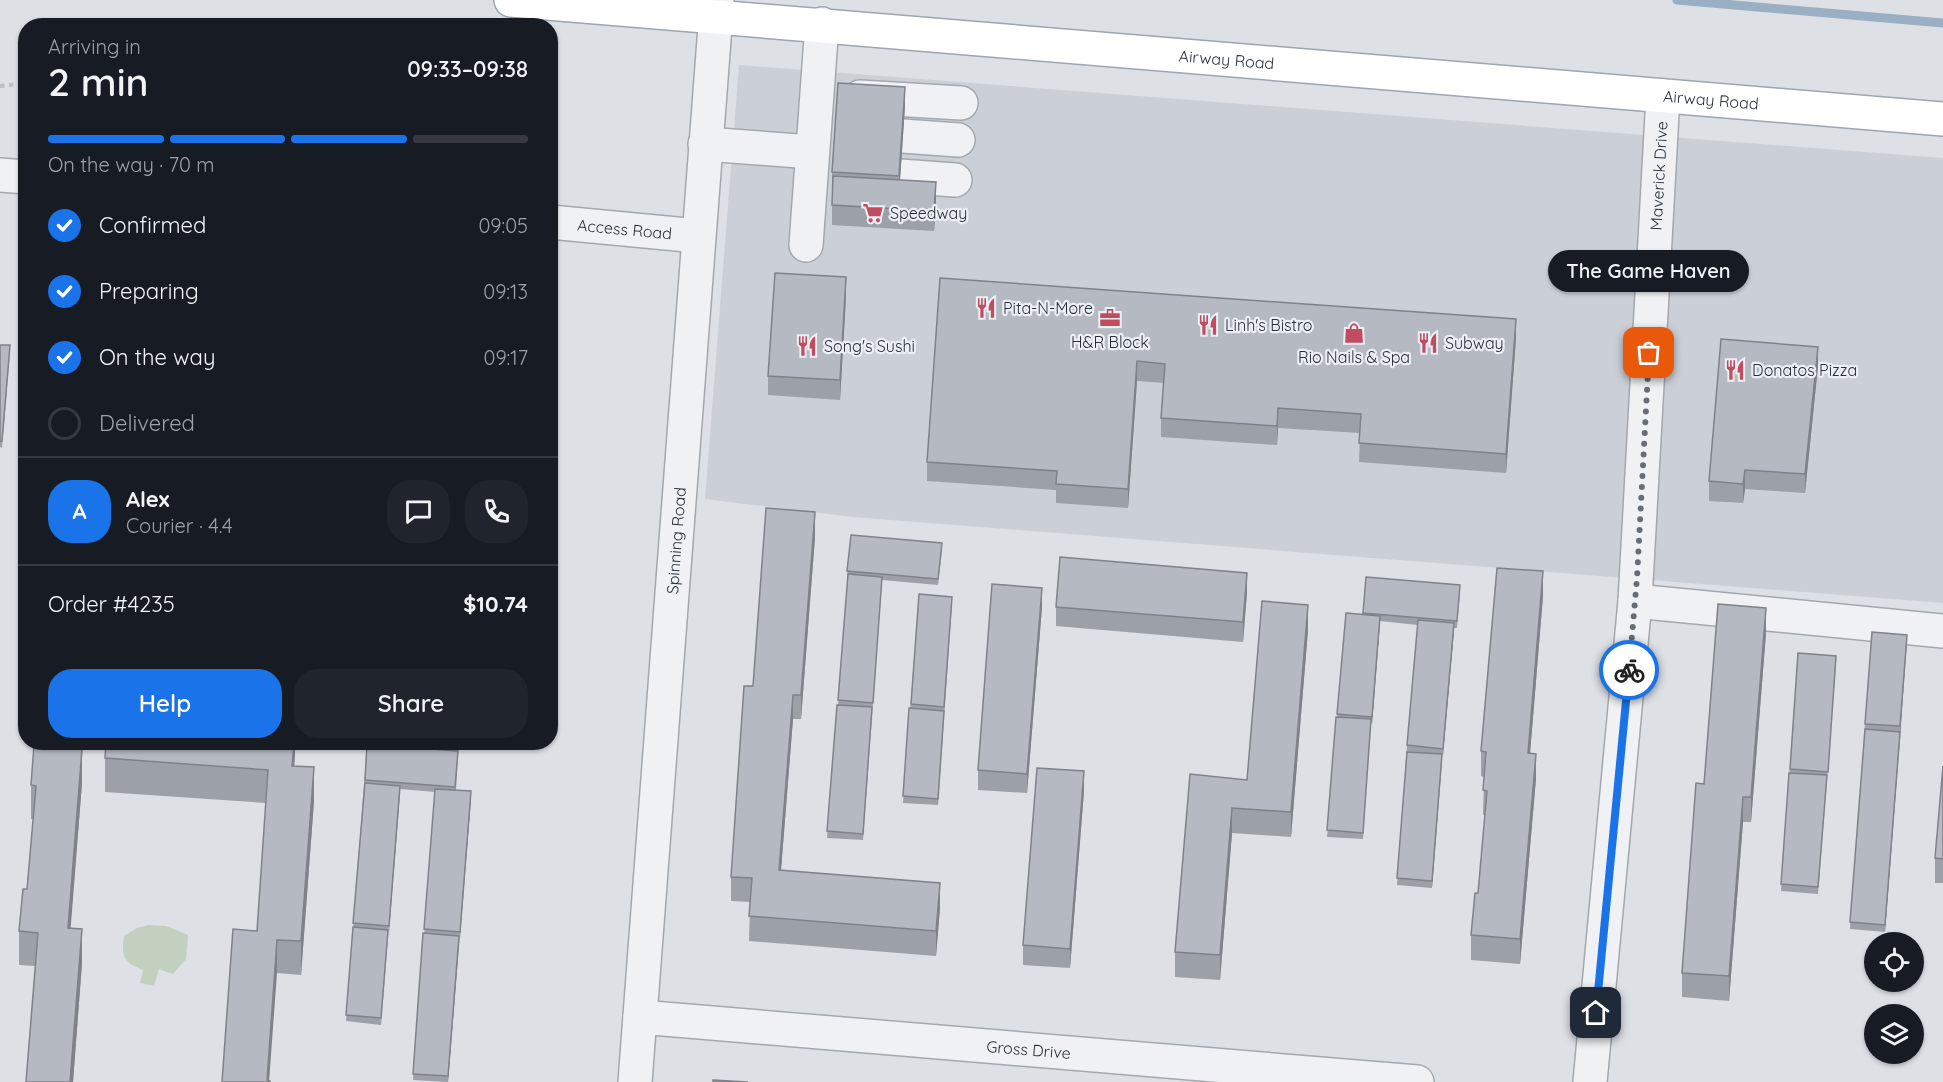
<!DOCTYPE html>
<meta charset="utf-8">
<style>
body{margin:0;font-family:Quicksand,sans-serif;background:#20242c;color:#f1f3f6;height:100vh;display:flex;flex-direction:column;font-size:22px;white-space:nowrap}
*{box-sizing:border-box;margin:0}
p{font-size:20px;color:#9ea1a6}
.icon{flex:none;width:33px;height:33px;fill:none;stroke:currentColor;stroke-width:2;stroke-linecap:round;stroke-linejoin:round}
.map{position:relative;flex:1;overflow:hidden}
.sheet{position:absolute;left:18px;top:18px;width:540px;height:732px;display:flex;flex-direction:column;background:#171b24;border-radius:24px;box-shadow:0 2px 4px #0004}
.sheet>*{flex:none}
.fabs{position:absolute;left:1864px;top:932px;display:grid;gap:12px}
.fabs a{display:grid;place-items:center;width:60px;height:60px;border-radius:50%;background:#171b24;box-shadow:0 2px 4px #0004;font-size:30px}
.pin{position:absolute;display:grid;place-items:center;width:51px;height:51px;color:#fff;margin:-26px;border-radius:12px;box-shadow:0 3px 9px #0006}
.courier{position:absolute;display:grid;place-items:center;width:60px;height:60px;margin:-30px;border:4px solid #1a73e8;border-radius:50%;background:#fff;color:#222;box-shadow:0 2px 8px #0007}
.bubble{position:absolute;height:42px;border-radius:21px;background:#171b24;box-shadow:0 2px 4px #0004;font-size:20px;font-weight:600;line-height:42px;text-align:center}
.summary em{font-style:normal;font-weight:600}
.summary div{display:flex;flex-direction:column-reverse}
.summary{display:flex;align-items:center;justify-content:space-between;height:102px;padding:0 30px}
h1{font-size:39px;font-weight:600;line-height:45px}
.bar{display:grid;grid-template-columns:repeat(4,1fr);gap:9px 6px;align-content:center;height:72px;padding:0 30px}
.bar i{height:8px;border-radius:4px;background:#363941}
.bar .current{background:#1a73e8}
.bar p{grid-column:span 4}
.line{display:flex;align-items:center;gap:15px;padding:0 30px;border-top:2px solid #363941}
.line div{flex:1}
.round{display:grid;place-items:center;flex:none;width:63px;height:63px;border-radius:24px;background:#20242c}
ol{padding:0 30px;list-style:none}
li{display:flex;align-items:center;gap:18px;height:66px}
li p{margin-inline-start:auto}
li .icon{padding:6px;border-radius:50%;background:#1a73e8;color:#fff;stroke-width:4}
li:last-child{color:#9ea1a6}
li i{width:33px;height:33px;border:3px solid #363941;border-radius:50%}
.cta{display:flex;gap:12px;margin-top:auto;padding:12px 30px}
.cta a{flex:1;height:69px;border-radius:24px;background:#1a73e8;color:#fff;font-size:24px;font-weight:600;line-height:69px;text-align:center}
.cta a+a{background:#20242c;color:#f1f3f6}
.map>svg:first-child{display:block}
.built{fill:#cbd0d7}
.green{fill:#c3cfbf}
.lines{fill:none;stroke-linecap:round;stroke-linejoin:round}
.stream{stroke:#9aafc3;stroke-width:9}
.minor-casing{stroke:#a3a8af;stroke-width:36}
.major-casing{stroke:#9da5b0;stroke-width:36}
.path{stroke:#bbbfc4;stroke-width:4;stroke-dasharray:4.5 4.5;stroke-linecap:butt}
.minor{stroke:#eff1f4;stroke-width:33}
.major{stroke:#fff;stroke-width:33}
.wall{fill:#9ca0a7}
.shaded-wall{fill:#7f8288}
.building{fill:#b5bac2;stroke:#7f8288;stroke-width:1.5}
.done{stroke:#676d77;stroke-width:6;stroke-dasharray:0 10.8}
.route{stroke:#1a73e8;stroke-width:8}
.labels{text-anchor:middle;stroke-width:4.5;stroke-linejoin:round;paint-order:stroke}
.street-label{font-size:16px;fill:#282f3b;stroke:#eceff3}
.poi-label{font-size:16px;fill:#282f3b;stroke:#eceff3;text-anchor:start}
</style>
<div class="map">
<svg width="1943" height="1082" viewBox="0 0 1943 1082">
<rect width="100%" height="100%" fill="#dde1e6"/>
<path class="built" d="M739,65L1943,158V603L853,517L705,499Z"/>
<path class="green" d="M148,925L166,926L188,935L186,959L173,974L159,969L154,986L140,983L143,970C124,962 121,957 124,936L137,928Z"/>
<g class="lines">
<path class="stream" d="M1677,0L1943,23"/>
<g class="minor-casing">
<g id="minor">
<path d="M860,97L961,103"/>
<path d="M903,136L958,140"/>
<path d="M705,144L812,152"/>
<path d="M0,175L26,177"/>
<path d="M900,176L955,180"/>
<path id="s1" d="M550,222L698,236"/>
<path d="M806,245L822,24"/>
<path d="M1635,601L1943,631"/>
<path id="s2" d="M640,1017L1417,1082"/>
<path id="s3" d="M635,1082L717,0"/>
<path id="s4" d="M1590,1082L1635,601L1663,96"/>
</g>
</g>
<g class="major-casing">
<g id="major">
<path id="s5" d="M511,0L1943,119"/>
</g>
</g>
<path class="path" d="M0,86L26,83"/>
<use href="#minor" class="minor"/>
<use href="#major" class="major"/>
</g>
<path class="wall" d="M905,106L900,180L936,201L934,231L832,225V172Z
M940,278L1516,338L1506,473L1359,462L1360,433L1278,428L1277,445L1161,437V418L1164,383L1137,381L1128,508L1056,503V490L927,481V462Z
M846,297L840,400L768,395V376Z
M0,345L10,352L2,448L0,447Z
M1818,366L1805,493L1745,489L1743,503L1709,501V481Z
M815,537L801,719H793L781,870L940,908L936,956L749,941L750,902L731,901V877L753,686Z
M942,550L938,585L882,580L863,840L827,838L838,705L848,578L847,571Z
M26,556V607H24V574Z
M1366,577L1460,592L1457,628H1454L1443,755H1442L1432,888L1397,885L1407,745L1418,625L1380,621L1372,724L1371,723L1363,839L1327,837L1346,613L1363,615Z
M1247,592L1243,642L1056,626V607Z
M919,594L952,604L938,805L903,803Z
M1543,596L1530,753L1536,778L1520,964L1471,960V935L1478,893L1485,815H1483L1484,777L1481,776V751Z
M1042,607L1027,793L978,790V770Z
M1308,630L1291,837L1232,833L1220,980L1175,977V952L1190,774L1247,780Z
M1766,633L1751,822H1743L1729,1001L1682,997V973L1704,784Z
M1907,642L1885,932L1850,929L1865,724Z
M1798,653L1836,663L1818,894L1781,891Z
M295,742L294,766L314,801L301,975L277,973L222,1082L257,931L266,803L105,792V758Z
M367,744L458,758L456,790L471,798L448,1082L413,1080L435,792L400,789L381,1025L346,1021Z
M1943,766V883H1935V858Z
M82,783L70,929L82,963L73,1082H26L35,966L19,965V931L27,889L33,819H31V785Z
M1084,791L1070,968L1023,965V945Z"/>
<path class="shaded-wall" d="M905,87V106L899,195V176Z
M936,182V201L934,231V211Z
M846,277V297L840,400V380Z
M1516,319V338L1506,473V454Z
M1818,347V366L1805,493V474Z
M1137,361V381L1128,508V489Z
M1278,408V428L1277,445V426Z
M1745,470V489L1743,503V484Z
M815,512V537L801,719V695Z
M1543,571V596L1528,778V753Z
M1247,573V592L1243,642V622Z
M1042,588V607L1027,793V774Z
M1308,605V630L1291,837V812Z
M1766,608V633L1751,822V797Z
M1380,616V623L1372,724V717Z
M1454,623V630L1443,755V749Z
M1907,635L1900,739L1885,932V925Z
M793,695V719L779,895V870Z
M294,742H295V756L292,799V766Z
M82,749V783L68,962V928Z
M1442,754V761L1432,888V881Z
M1536,754V778L1520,964V939Z
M314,767V801L301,975V941Z
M1084,771V791L1070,968V949Z
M400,786V793L389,933V926Z
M471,791V798L460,939V932Z
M1743,797V822L1729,1001V976Z
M1232,808V833L1220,980V955Z
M940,883V908L936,956V931Z
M82,929V963L73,1082H70Z
M459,936V943L448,1082V1076Z
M277,940V973L269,1082H267Z"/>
<path class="building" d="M838,83L905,87L899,176L832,172Z
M833,176L936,182L934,211L832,205Z
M775,273L846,277L840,380L768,376Z
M940,278L1516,319L1506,454L1359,443L1361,414L1278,408L1277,426L1161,418L1165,364L1137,361L1128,489L1056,484L1057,471L927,462Z
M1721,339L1818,347L1805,474L1745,470L1743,484L1709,481Z
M0,345H10L2,441H0Z
M766,508L815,512L801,695H793L779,870L940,883L936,931L749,916L752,878L731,877L744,686H753Z
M851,535L942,543L938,579L847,571Z
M26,556V574H24Z
M1060,557L1247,573L1243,622L1056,607Z
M1497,568L1543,571L1528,753L1536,754L1520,939L1471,935L1475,893H1478L1487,791L1483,790L1486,752L1481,751Z
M848,574L882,577L873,703L838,700Z
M1366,577L1460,585L1457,621L1363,613Z
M992,584L1042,588L1027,774L978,770Z
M919,594L952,597L944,707L911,704Z
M1262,601L1308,605L1291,812L1232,808L1220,955L1175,952L1190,774L1247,780Z
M1718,604L1766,608L1751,797H1743L1729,976L1682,973L1696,783L1704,784Z
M1346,613L1380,616L1372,717L1337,714Z
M1418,620L1454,623L1443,749L1407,745Z
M1872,632L1907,635L1900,726L1865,724Z
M1798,653L1836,656L1828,772L1790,769Z
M837,705L872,707L863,834L827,831Z
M909,708L944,711L938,799L903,796Z
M1336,717L1371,719L1363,833L1327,830Z
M1865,729L1900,732L1885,925L1850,922Z
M106,742H294L292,766L314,767L301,941L277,940L267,1080L270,1081V1082H222L233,929L257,931L268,770L105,758Z
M367,744L458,751L455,787L365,780Z
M34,745L82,749L68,928L82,929L70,1082H26L38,933L19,931L23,889H27L36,786L31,785Z
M1407,752L1442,754L1432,881L1397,878Z
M1943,766V859L1935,858Z
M1037,768L1084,771L1070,949L1023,945Z
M1789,773L1827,775L1818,887L1781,884Z
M365,783L400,786L389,926L353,923Z
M435,789L471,791L460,932L424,929Z
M353,927L388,930L381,1018L346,1015Z
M423,933L459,936L448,1076L413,1074Z
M713,1080L748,1082H713Z"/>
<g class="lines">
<path class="done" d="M1629,670L1637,578L1649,353"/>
<path class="route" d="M1596,1013L1629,670"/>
</g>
<defs>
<g id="supermarket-bare" transform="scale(1.62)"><path d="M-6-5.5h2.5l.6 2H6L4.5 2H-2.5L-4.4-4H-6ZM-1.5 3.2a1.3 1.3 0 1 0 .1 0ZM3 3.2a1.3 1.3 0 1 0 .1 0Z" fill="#c24b60" stroke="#eceff3" stroke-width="2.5" paint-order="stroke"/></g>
<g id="restaurant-bare" transform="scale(1.62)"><path d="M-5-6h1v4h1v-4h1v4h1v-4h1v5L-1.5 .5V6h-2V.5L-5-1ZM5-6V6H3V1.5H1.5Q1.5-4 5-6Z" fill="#c24b60" stroke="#eceff3" stroke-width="2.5" paint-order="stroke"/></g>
<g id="office-bare" transform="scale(1.62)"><path d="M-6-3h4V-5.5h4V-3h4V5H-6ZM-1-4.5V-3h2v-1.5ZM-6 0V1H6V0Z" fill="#c24b60" stroke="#eceff3" stroke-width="2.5" paint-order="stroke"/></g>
<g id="shop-bare" transform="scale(1.62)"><path d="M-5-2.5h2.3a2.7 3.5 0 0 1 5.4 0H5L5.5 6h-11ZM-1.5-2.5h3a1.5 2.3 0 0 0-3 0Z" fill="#c24b60" stroke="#eceff3" stroke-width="2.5" paint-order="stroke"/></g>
</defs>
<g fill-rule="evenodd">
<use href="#supermarket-bare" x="873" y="213"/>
<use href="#restaurant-bare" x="986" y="308"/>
<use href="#office-bare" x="1110" y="318"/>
<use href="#restaurant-bare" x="1208" y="325"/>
<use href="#shop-bare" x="1354" y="333"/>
<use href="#restaurant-bare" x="1428" y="343"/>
<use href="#restaurant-bare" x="807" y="346"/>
<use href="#restaurant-bare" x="1735" y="370"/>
</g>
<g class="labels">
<g class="street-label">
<text dy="6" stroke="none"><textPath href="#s5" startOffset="718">Airway Road</textPath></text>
<text dy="6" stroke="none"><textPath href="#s5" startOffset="1204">Airway Road</textPath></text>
<text dy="6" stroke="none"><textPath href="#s4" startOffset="909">Maverick Drive</textPath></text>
<text dy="6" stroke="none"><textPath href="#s1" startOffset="75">Access Road</textPath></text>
<text dy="6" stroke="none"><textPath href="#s3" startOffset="543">Spinning Road</textPath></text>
<text dy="6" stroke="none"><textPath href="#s2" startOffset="390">Gross Drive</textPath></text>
</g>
<g class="poi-label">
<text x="890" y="219">Speedway</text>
<text x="1003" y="314">Pita-N-More</text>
<text x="1225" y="331">Linh's Bistro</text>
<text x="1110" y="348" text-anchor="middle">H&amp;R Block</text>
<text x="1445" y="349">Subway</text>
<text x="824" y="352">Song's Sushi</text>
<text x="1354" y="363" text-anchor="middle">Rio Nails &amp; Spa</text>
<text x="1752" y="376">Donatos Pizza</text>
</g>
</g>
</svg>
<div class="fabs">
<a><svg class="icon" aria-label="locate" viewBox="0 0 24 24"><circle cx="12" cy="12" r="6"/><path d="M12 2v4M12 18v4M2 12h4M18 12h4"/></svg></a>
<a><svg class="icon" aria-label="layers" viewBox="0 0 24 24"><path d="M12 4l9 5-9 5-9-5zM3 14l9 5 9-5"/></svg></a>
</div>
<div class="pin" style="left:1649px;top:353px;background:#ea580c"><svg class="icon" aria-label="bag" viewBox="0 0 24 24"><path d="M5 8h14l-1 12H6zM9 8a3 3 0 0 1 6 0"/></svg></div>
<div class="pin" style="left:1596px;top:1013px;background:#1f2937"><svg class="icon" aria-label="home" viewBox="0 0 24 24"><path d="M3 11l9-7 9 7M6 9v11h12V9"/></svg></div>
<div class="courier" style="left:1629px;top:670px"><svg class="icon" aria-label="bike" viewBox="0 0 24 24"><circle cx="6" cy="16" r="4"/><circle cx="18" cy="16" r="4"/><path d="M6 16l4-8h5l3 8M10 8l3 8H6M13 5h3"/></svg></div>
<div class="bubble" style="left:1548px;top:250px;width:201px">The Game Haven</div>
<section class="sheet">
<div class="summary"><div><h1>2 min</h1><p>Arriving in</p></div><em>09:33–09:38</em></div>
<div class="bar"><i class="current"></i><i class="current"></i><i class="current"></i><i></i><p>On the way · 70 m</p></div>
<ol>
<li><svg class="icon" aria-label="check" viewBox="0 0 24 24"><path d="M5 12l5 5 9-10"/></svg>Confirmed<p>09:05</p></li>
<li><svg class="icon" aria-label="check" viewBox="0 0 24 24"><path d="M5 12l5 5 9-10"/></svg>Preparing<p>09:13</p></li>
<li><svg class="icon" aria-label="check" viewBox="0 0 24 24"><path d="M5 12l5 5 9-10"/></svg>On the way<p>09:17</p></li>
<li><i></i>Delivered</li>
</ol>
<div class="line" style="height:108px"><b class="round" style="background:#1a73e8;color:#fff">A</b><div><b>Alex</b><p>Courier · 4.4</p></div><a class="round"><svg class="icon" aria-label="chat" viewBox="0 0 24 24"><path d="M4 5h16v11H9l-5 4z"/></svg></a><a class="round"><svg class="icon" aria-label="phone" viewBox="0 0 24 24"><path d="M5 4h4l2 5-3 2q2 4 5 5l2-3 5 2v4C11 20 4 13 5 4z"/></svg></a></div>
<div class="line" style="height:78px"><div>Order #4235</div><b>$10.74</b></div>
<div class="cta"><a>Help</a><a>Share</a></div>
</section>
</div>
